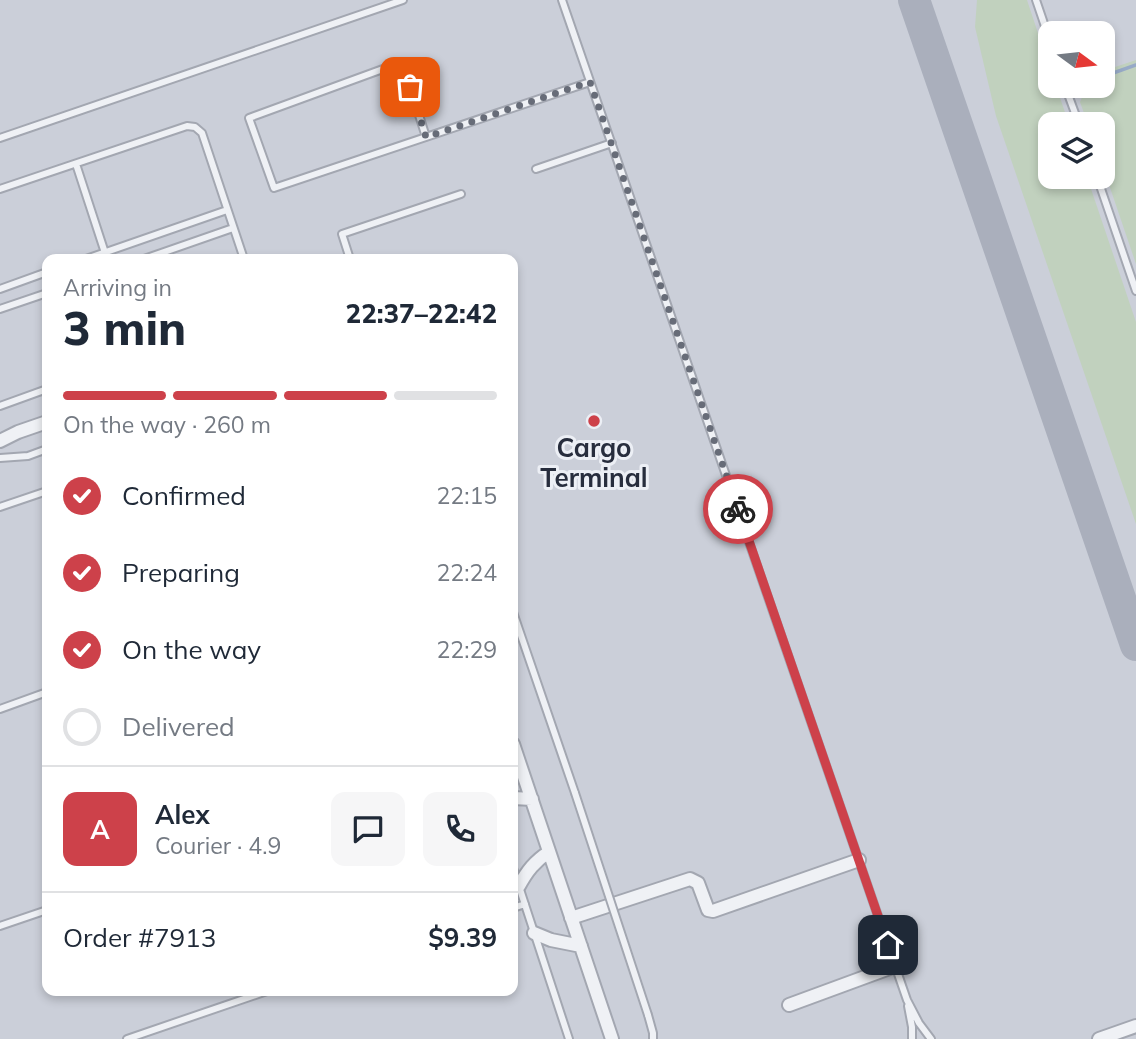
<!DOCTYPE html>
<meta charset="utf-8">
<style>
body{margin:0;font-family:Mulish,sans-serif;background:#f6f6f7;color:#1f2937;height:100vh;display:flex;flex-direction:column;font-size:26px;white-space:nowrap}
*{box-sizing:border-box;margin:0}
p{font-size:23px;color:#747a83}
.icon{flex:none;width:38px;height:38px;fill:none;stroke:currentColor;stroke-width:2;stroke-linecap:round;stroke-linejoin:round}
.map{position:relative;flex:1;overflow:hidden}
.side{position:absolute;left:42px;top:254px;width:476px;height:742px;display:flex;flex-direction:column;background:#fff;border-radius:14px;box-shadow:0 4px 10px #0003}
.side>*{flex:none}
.needle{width:46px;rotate:105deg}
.tools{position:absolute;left:1038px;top:21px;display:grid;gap:14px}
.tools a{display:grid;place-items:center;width:77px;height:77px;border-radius:14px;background:#fff;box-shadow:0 4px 10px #0003;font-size:35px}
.pin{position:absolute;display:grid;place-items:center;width:60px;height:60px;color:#fff;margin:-30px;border-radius:14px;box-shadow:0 4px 10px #0006}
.courier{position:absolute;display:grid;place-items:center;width:70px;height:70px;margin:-35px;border:5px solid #cd414a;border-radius:50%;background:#fff;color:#222;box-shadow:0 2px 9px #0007}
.head em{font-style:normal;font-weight:800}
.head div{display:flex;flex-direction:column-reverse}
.head{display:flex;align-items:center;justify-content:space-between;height:119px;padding:0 21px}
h1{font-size:46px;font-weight:800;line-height:52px}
.bar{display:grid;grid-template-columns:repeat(4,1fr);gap:10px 7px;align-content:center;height:84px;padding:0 21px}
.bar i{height:9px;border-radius:5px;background:#e0e1e3}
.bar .on{background:#cd414a}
.bar p{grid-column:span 4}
.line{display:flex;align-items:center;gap:18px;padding:0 21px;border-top:2px solid #e0e1e3}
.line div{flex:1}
.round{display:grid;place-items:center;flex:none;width:74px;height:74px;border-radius:14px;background:#f6f6f7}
ol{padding:0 21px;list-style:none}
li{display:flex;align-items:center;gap:21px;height:77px}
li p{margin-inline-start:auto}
li .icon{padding:7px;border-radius:50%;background:#cd414a;color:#fff;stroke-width:4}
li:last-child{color:#747a83}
li i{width:38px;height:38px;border:4px solid #e0e1e3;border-radius:50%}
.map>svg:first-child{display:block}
.built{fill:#cbcfd9;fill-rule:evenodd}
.green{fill:#c1d1be}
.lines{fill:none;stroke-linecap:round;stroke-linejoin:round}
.stream{stroke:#97aac7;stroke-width:3.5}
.taxiway{stroke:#aaafbc;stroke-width:32}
.lane-casing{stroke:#a3a7b1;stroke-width:10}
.street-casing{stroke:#a3a7b1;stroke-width:16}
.lane{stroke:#eff1f5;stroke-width:6}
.street{stroke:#eff1f5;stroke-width:12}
.lane-bridge-casing{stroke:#a3a7b1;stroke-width:10;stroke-linecap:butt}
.lane-bridge{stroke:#eff1f5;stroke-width:6}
.done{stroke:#676c78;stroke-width:7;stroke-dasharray:0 12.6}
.route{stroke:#cd414a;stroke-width:9}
.poi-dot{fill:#cd414a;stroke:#eceff5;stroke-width:2.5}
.labels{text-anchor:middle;stroke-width:6;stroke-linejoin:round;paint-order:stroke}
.poi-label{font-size:26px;font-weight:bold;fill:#272d3d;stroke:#eceff5}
</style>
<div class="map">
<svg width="1136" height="1039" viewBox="0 0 1136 1039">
<rect width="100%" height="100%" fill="#dde0e7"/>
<path class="built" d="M0,0H1136V1039H0ZM1050,33H1102V86H1050ZM1050,124H1102V177H1050ZM47,259H513V990H47Z"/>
<path class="green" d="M977,0H1027L1050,69V86H1056L1069,124H1050V177H1087L1136,322V524L996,116L975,27Z
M1136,60V264L1103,167L1102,124H1088L1080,102L1087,86H1102L1103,71Z"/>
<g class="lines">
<path class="stream" d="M1102,77L1136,65"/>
<path class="taxiway" d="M914,0L1136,645"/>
<g class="lane-casing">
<path id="lane" d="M562,0L907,1000L919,1023L931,1039
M1036,0L1050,41
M1065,86L1079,124
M426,137L402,62L249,118L274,188L590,82
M0,138L403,0
M76,164L107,259
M536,169L612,143
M1097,177L1136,291
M0,189L187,126L195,127L202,133L244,259
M86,259L227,210
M144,259L233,228
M350,259L342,234L461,194
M0,289L47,272
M0,309L47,293
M0,406L47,389
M0,458L28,456L47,449
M0,507L47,491
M513,612L575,793
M0,709L47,692
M513,868L569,1039
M513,908L525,904
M0,926L47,910
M908,1006L912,1027V1039
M648,1015L653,1033V1039
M127,1039L270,990"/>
</g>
<g class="street-casing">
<path id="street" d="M0,441L18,432L47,422
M513,744L612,1039
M513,798L532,799
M519,886C527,871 535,861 549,852
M571,918L690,879L698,883L708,910L713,911L859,860
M534,933L551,940L581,946
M789,1005L895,966
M1099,1039L1136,1026"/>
</g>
<use href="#lane" class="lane"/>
<use href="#street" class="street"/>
<g class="lane-bridge-casing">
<path id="lane-bridge" d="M575,793L648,1015"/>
</g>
<use href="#lane-bridge" class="lane-bridge"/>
</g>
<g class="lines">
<path class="done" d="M410,87L426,137L590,82L738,509"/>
<path class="route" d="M738,509L888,945"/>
</g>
<circle class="poi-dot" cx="594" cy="421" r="7"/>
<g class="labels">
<g class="poi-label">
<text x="594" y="457">Cargo<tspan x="594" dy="30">Terminal</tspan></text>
</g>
</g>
</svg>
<div class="tools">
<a><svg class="needle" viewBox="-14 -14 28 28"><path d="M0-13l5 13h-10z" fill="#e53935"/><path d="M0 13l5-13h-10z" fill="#747a83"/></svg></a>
<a><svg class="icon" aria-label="layers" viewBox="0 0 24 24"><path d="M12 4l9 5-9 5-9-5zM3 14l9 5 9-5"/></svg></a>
</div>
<div class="pin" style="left:410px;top:87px;background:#ea580c"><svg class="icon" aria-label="bag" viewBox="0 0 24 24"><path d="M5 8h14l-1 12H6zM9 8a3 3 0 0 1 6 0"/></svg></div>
<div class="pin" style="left:888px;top:945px;background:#1f2937"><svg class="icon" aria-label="home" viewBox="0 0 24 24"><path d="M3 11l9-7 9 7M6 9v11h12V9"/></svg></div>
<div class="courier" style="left:738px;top:509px"><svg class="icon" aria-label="bike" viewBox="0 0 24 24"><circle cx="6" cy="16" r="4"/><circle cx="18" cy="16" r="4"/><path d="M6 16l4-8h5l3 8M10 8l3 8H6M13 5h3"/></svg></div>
<section class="side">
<div class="head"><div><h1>3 min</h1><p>Arriving in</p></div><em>22:37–22:42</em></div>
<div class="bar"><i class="on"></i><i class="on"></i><i class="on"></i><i></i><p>On the way · 260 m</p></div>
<ol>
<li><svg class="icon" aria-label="check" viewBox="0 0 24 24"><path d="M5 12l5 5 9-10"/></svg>Confirmed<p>22:15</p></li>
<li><svg class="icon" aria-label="check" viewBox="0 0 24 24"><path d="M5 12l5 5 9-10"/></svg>Preparing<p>22:24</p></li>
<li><svg class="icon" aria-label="check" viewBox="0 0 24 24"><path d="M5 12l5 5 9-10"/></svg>On the way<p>22:29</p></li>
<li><i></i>Delivered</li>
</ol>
<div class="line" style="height:126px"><b class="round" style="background:#cd414a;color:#fff">A</b><div><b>Alex</b><p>Courier · 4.9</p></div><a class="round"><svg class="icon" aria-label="chat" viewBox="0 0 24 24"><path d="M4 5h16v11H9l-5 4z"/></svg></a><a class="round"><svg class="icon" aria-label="phone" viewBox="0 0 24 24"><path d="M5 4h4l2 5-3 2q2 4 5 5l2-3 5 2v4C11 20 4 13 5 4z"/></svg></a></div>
<div class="line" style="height:91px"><div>Order #7913</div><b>$9.39</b></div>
</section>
</div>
